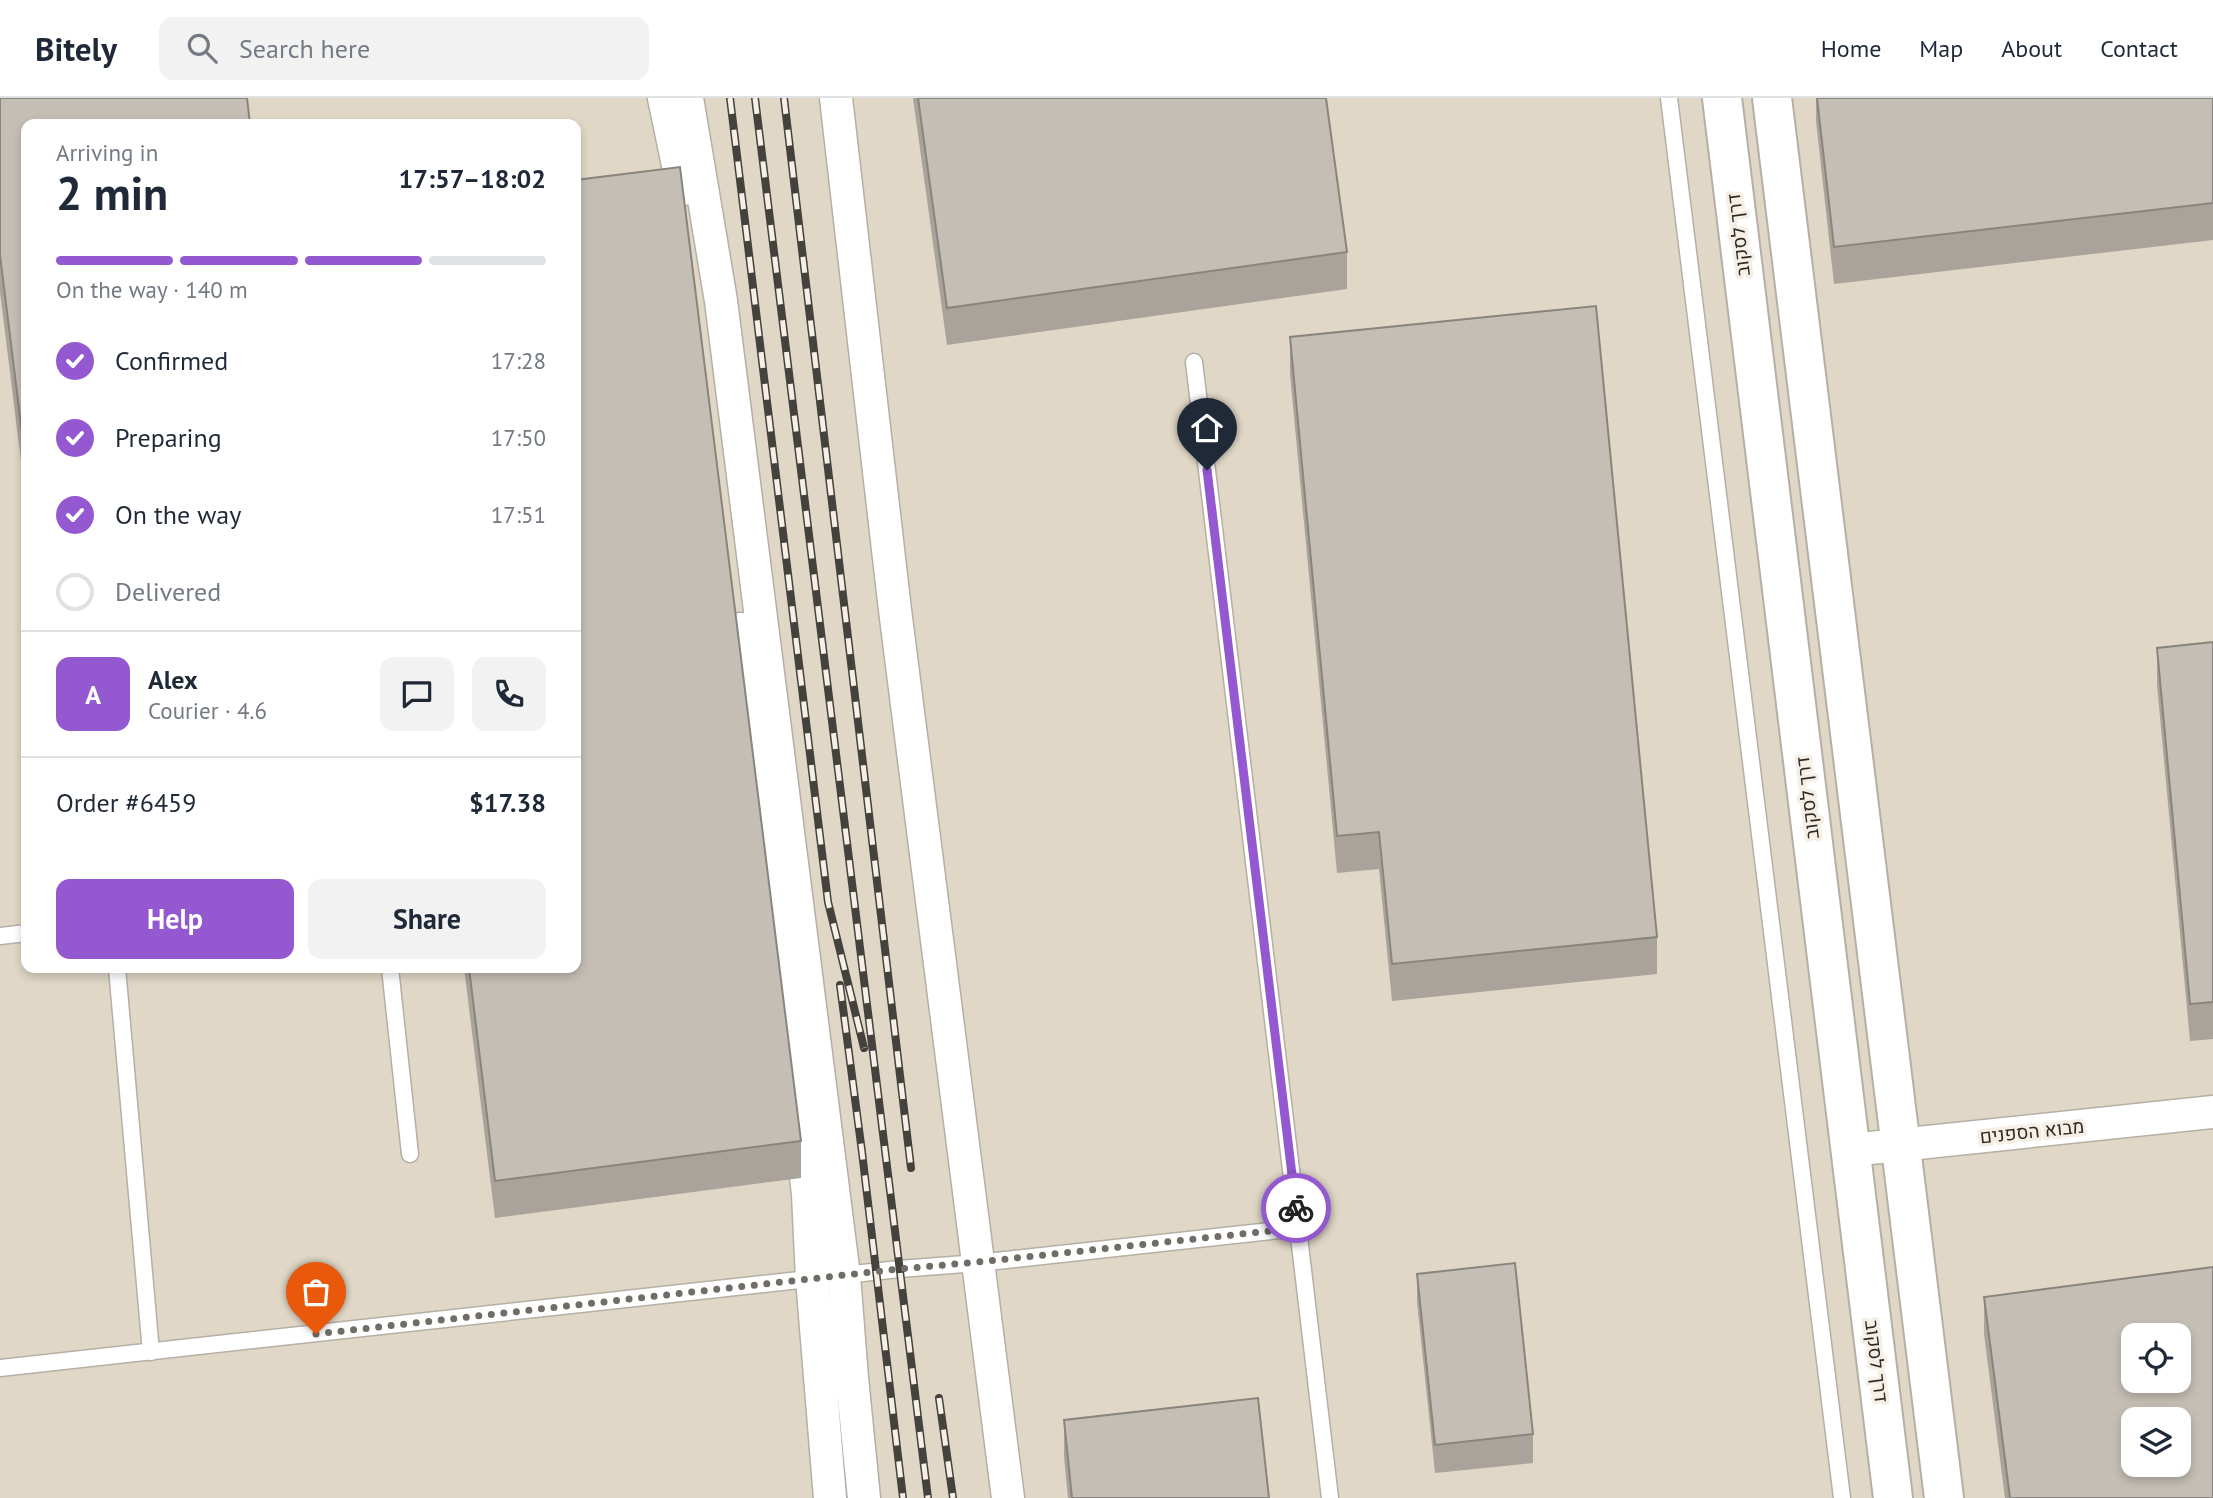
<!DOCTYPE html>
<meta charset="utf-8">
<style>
body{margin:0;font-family:"PT Sans",Heebo,sans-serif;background:#f2f2f3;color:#1f2937;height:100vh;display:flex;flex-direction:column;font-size:26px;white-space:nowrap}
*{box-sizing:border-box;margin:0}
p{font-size:23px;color:#747a83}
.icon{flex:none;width:38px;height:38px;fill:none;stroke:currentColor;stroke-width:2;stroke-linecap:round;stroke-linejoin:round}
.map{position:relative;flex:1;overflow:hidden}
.panel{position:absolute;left:21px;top:21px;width:560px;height:854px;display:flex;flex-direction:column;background:#fff;border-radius:14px;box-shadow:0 4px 10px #0003}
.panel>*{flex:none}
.tools{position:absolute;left:2121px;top:1225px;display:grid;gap:14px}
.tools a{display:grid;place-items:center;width:70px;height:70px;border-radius:14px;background:#fff;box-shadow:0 4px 10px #0003;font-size:35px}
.pin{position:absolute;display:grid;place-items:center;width:60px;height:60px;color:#fff;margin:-72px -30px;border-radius:50% 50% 50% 0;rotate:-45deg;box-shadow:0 0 7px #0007}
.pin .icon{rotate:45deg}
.courier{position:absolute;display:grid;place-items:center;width:70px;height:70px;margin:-35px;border:5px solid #9459d0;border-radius:50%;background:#fff;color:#222;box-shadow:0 2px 9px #0007}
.summary em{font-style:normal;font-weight:700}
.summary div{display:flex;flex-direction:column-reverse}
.summary{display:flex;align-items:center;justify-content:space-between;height:119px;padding:0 35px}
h1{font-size:46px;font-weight:700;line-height:52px}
.bar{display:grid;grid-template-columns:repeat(4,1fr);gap:10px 7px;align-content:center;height:84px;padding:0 35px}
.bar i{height:9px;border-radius:5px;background:#e0e1e3}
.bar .on{background:#9459d0}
.bar p{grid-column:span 4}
.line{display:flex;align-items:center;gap:18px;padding:0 35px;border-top:2px solid #e0e1e3}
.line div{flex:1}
.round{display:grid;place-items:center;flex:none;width:74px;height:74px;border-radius:14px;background:#f2f2f3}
ol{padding:0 35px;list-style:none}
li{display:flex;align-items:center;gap:21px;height:77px}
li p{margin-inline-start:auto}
li .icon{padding:7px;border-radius:50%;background:#9459d0;color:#fff;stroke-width:4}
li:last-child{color:#747a83}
li i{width:38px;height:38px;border:4px solid #e0e1e3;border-radius:50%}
.cta{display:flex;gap:14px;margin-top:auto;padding:14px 35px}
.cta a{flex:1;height:80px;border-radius:14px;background:#9459d0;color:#fff;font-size:28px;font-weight:700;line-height:80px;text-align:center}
.cta a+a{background:#f2f2f3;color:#1f2937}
header{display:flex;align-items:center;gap:42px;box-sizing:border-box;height:98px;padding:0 35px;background:#fff;border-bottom:2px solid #e0e1e3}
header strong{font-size:33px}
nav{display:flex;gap:38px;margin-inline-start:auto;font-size:24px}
.search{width:490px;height:63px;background:#f2f2f3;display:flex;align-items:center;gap:18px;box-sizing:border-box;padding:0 24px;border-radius:14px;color:#747a83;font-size:26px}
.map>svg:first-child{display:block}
.built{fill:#e0d7c6;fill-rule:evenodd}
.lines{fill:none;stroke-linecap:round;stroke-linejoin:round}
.lane-casing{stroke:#b5afa5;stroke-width:19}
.street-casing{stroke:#b5afa5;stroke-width:35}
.secondary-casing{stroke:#b5afa5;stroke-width:42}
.lane{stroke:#fff;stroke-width:16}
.street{stroke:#fff;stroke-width:32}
.secondary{stroke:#fff;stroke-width:38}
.rail-casing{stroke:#45423d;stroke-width:8}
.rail{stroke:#f5efe5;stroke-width:5;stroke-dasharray:16;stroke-linecap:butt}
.wall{fill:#a9a39b}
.building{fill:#c4beb4;stroke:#89857e;stroke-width:2;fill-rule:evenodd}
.done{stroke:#706c66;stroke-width:7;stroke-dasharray:0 12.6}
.route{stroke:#9459d0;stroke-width:9}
.labels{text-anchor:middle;stroke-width:7;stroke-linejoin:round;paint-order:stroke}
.street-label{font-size:19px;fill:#2f2c28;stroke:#f5efe5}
</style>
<header>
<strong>Bitely</strong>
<div class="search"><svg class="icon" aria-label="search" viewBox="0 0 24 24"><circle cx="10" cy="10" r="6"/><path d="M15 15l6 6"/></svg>Search here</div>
<nav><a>Home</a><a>Map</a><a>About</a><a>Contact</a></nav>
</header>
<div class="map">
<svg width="2213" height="1400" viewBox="0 0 2213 1400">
<rect width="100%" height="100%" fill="#e8e2d8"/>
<path class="built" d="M0,0H2213V1400H0ZM26,26H576V870H26ZM2133,1237H2179V1283H2133ZM2133,1321H2179V1367H2133Z"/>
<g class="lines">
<g class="lane-casing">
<path id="lane" d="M1669,0L1842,1400
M1194,264L1298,1130
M0,838L26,835
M117,870L151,1254
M390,870L410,1056
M0,1270L899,1171L978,1165L1298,1130L1330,1400"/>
</g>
<g class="street-casing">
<path id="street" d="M664,0L683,91
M687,0L721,203L844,1178L852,1280L864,1400
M836,0L895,512L1008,1400
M741,531L808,1096L812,1181L830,1400
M1851,1052L2213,1014"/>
</g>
<g class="secondary-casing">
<path id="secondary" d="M1722,0L1893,1400
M1772,0L1944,1400"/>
</g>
<use href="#lane" class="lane"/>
<use href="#street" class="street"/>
<use href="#secondary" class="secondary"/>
<g class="rail-casing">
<path id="rail" d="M730,0L828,804L864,950
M755,0L928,1400
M784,0L911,1070
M840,887L862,1054L903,1400
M939,1300L953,1400"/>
</g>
<use href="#rail" class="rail"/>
</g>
<path class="wall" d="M0,0L26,26V404L0,194Z
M913,0H1326L1347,154V191L947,247Z
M1816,0H2213V142L1834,186L1816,23Z
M1290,239L1657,839V876L1392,903L1379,771L1337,775L1290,276Z
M2213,544V941L2190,943L2157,587V550Z
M464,870H576L801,1043V1080L495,1120Z
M1417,1176L1533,1336V1365L1435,1375L1417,1204Z
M1984,1199L2213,1400H2005L1984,1236Z
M1064,1322L1269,1400H1068L1064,1359Z"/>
<path class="building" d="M0,0H247L250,26H26V367L0,157Z
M918,0H1326L1347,154L947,210Z
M1817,0H2213V105L1834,149Z
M680,69L801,1043L495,1083L469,870H576V82Z
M1596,208L1657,839L1392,866L1379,734L1337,738L1290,239Z
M2213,544V904L2190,906L2157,550Z
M1515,1165L1533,1336L1435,1347L1417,1176Z
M2213,1169V1400H2010L1984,1199ZM2133,1237H2179V1283H2133ZM2133,1321H2179V1367H2133Z
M1258,1300L1269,1400H1072L1064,1322Z"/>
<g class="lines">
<path class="done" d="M316,1236L899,1171L978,1164L1298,1130L1296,1110"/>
<path class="route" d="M1207,372L1296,1110"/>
</g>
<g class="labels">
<g class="street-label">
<text transform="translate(1738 137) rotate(-97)" y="7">דרך לסקוב</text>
<text transform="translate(1807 700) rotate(-97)" y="7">דרך לסקוב</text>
<text transform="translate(2032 1033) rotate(-6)" y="7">מבוא הספנים</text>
<text transform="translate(1877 1263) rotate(83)" y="7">דרך לסקוב</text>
</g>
</g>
</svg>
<div class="tools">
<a><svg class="icon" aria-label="locate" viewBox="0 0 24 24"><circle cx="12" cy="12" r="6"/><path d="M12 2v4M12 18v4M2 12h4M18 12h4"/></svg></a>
<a><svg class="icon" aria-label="layers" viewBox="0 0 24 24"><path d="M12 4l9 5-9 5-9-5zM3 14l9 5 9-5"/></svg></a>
</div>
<div class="pin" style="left:316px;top:1236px;background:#ea580c"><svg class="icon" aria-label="bag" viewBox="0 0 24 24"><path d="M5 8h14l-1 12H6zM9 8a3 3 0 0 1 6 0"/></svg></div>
<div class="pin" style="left:1207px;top:372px;background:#1f2937"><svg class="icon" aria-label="home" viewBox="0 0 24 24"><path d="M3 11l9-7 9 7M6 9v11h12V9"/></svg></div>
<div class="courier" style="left:1296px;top:1110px"><svg class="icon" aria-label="bike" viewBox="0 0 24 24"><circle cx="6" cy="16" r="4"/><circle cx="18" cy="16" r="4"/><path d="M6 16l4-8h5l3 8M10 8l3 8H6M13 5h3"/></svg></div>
<section class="panel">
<div class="summary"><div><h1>2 min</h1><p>Arriving in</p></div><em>17:57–18:02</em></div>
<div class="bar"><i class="on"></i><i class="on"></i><i class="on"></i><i></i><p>On the way · 140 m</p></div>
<ol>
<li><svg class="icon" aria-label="check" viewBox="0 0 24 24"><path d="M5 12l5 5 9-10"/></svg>Confirmed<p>17:28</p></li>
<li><svg class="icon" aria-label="check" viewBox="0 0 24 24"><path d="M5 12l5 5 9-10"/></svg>Preparing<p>17:50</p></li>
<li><svg class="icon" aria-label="check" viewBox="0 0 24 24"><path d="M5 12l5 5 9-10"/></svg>On the way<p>17:51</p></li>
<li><i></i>Delivered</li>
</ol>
<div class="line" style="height:126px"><b class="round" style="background:#9459d0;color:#fff">A</b><div><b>Alex</b><p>Courier · 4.6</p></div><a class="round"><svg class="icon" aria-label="chat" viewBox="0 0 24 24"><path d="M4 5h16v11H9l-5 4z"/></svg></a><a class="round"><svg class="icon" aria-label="phone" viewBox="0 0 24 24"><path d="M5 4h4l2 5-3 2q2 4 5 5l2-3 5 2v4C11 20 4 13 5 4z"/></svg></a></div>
<div class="line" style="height:91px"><div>Order #6459</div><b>$17.38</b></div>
<div class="cta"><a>Help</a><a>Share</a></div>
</section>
</div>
